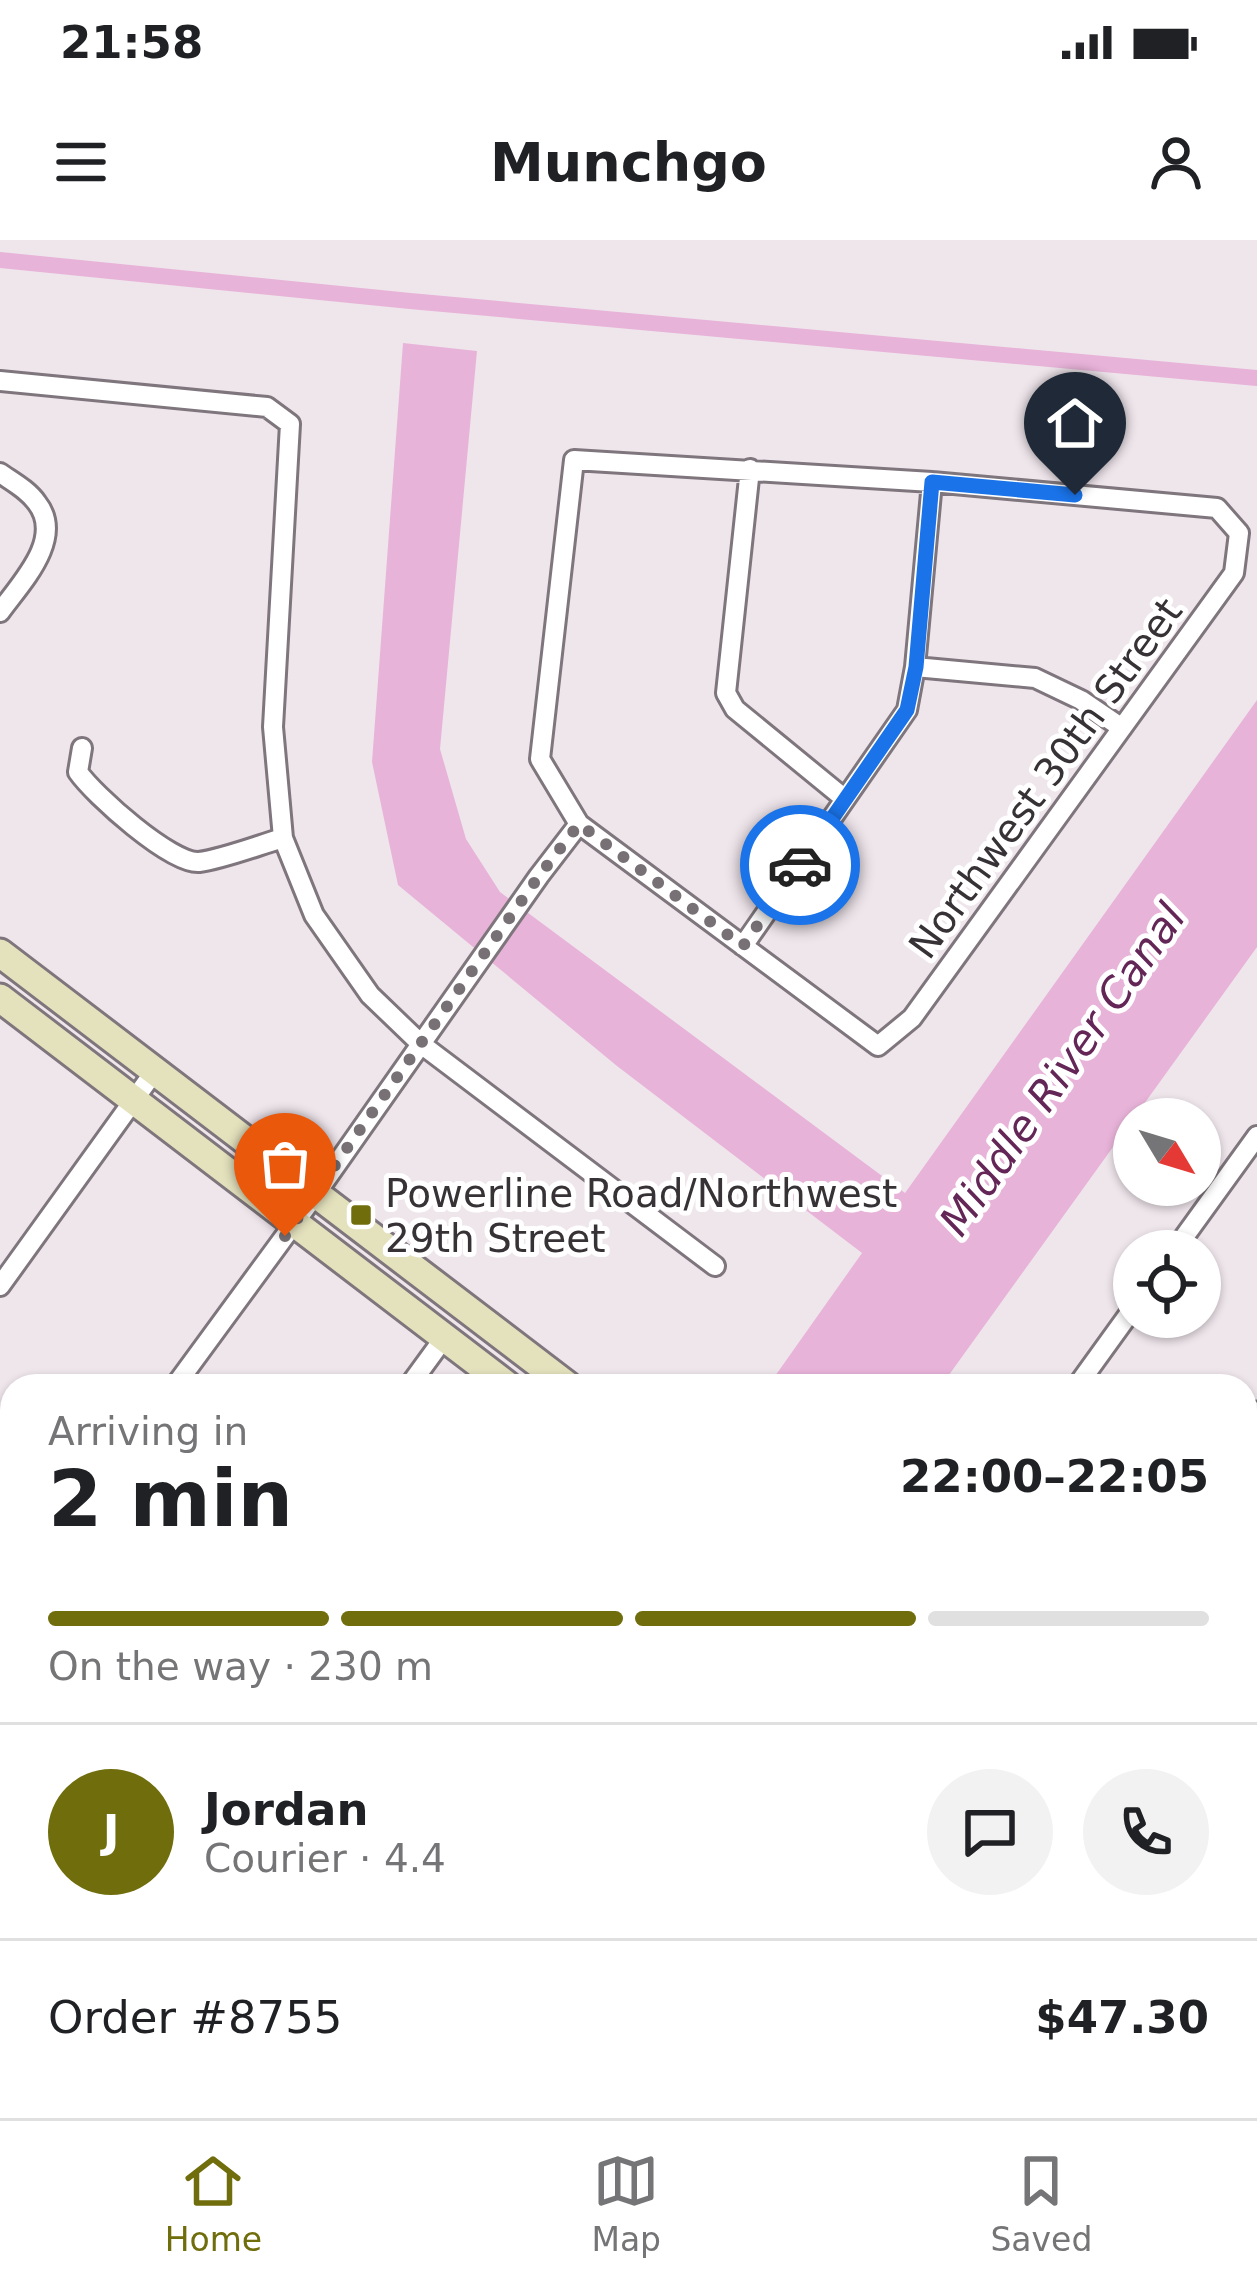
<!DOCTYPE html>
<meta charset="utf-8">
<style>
body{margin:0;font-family:"DejaVu Sans",sans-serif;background:#f2f2f2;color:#202124;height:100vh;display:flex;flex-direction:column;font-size:45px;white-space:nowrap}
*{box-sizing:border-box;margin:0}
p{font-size:39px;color:#757577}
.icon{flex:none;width:66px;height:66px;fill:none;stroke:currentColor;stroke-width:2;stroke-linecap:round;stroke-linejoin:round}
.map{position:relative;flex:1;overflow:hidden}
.sheet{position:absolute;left:0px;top:1134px;width:1257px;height:744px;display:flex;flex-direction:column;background:#fff;border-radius:36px 36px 0 0;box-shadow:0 3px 9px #0004}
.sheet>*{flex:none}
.needle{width:78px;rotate:128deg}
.tools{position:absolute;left:1113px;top:858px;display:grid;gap:24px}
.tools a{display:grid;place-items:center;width:108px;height:108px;border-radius:50%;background:#fff;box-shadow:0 3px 9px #0004;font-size:60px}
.pin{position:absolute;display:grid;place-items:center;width:102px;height:102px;color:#fff;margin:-123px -51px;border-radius:50% 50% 50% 0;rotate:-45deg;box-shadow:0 0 12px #0007}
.pin .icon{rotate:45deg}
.courier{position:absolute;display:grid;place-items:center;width:120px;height:120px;margin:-60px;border:9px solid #1a73e8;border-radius:50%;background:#fff;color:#222;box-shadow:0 3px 15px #0007}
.overview em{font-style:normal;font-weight:800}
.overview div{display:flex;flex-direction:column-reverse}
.overview{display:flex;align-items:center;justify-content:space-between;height:204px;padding:0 48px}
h1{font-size:78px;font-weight:800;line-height:90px}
.bar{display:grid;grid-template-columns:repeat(4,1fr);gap:18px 12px;align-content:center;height:144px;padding:0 48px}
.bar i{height:15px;border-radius:9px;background:#e0e0e0}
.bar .current{background:#706d0c}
.bar p{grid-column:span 4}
.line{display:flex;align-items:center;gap:30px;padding:0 48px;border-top:3px solid #e0e0e0}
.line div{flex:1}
.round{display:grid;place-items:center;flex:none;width:126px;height:126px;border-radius:63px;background:#f2f2f2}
.status{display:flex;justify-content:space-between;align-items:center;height:84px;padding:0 60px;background:#fff;direction:ltr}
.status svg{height:33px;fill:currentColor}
header{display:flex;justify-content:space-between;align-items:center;height:156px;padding:0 48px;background:#fff;font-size:54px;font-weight:800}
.tabs{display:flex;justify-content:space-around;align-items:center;height:168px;border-top:3px solid #e0e0e0;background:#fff;font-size:33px;color:#757577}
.tabs a{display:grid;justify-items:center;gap:6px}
.tabs .current{color:#706d0c}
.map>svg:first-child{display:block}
.water{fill:#e8b3d9}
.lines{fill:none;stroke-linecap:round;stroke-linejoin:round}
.canal{stroke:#e8b3d9;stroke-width:16}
.service-casing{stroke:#7e767c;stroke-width:15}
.minor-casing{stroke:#7e767c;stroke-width:24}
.secondary-casing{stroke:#7e767c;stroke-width:33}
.primary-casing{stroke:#7e7a29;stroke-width:36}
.service{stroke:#fff;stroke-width:9}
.minor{stroke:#fff;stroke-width:18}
.secondary{stroke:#e4e2bd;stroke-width:27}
.primary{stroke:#c8c67a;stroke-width:30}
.done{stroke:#777175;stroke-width:12;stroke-dasharray:0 21.6}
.route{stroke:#1a73e8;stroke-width:15}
.poi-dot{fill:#706d0c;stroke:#fff;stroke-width:4.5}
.labels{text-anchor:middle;stroke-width:10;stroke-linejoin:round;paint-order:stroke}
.street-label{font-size:39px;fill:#363235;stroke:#fff}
.poi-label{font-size:39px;fill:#363235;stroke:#fff;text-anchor:start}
.water-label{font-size:42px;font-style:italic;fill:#632656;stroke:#fff}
</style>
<div class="status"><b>21:58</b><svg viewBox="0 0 49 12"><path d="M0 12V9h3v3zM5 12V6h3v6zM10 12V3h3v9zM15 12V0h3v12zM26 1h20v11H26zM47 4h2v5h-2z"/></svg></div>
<header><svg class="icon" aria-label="menu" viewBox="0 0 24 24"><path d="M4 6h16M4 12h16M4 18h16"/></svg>Munchgo<svg class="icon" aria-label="person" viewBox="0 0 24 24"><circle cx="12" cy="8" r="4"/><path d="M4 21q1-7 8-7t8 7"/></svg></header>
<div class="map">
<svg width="1257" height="1878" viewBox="0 0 1257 1878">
<rect width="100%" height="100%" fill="#efe6ec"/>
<path class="water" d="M403,103L477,111L440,509L466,599L500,652L905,953L1257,460V707L941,1146H768L862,1013L617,826L398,645L372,522Z
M334,1866H429L420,1878H325Z"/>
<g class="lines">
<path class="canal" d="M0,20L410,61L1257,138"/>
<g class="service-casing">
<path id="service" d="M1257,1167L1246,1182L1257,1190
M0,1388L12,1397
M926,1866L943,1878
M1187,1866L1203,1878
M1248,1870L1257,1858
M783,1878L787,1873L799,1878
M1002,1878L1011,1866
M1037,1878L1046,1866"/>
</g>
<g class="minor-casing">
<path id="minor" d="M0,141L267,167L290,184L273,487L283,598L314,675L370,755L421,804L715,1026
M574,220L932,242L1217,268L1239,293L1234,333L912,778L878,806L579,584L540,519Z
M750,229L726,453L735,469L845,559
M0,233C13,242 28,250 37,263C65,299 20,344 0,372
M915,427L1035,438L1081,460L1122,488
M82,508L78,532C94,555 171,624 199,622C223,619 259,605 283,598
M743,706L907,470L915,427L932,242
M1174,1011L1257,896
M0,1046L154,832
M175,1146L315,955L539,636L579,584
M409,1146L444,1098
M1077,1146L1134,1067
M0,1384L12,1368
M0,1723L12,1708
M552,1878L560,1866"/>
</g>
<g class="secondary-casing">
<path id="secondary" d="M0,713L568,1146
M0,758L508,1146
M1245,1664L1257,1673
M1245,1709L1257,1718"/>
</g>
<g class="primary-casing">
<path id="primary" d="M1245,1287L1257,1270
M1245,1351L1257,1334
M823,1878L832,1866
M868,1878L877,1866"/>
</g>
<use href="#service" class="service"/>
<use href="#minor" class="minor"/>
<use href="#secondary" class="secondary"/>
<use href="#primary" class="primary"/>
</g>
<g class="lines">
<path class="done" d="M285,996L539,636L579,584L743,706L800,625"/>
<path class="route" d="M800,625L907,470L916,427L932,242L1075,255"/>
</g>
<rect class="poi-dot" x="349" y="963" width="24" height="24" rx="6"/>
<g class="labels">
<g class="street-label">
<text transform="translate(1045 538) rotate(-54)" y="14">Northwest 30th Street</text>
</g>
<g class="poi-label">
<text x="385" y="967">Powerline Road/Northwest<tspan x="385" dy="45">29th Street</tspan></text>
</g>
<g class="water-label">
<text transform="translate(1062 829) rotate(-55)" y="15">Middle River Canal</text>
</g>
</g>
</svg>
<div class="tools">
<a><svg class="needle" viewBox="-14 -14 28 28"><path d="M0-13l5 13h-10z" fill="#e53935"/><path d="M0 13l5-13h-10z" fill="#757577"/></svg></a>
<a><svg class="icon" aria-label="locate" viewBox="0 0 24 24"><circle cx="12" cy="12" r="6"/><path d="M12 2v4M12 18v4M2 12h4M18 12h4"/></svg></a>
</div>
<div class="pin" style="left:285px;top:996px;background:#ea580c"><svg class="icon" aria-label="bag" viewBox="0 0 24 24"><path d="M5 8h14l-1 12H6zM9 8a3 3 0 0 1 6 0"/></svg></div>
<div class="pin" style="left:1075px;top:255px;background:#1f2937"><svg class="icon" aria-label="home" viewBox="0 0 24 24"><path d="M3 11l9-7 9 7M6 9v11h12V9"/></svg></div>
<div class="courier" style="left:800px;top:625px"><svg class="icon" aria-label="car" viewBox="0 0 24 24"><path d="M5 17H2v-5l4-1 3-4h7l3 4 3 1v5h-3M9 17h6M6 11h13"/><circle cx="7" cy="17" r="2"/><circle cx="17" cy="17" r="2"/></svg></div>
<section class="sheet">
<div class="overview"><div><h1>2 min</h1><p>Arriving in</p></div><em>22:00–22:05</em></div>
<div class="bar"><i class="current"></i><i class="current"></i><i class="current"></i><i></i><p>On the way · 230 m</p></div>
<div class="line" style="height:216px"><b class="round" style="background:#706d0c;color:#fff">J</b><div><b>Jordan</b><p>Courier · 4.4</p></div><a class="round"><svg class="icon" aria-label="chat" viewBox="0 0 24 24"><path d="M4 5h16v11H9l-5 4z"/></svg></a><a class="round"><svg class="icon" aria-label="phone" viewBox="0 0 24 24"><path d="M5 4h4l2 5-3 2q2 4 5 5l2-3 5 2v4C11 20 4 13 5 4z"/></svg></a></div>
<div class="line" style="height:156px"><div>Order #8755</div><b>$47.30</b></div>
</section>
</div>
<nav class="tabs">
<a class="current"><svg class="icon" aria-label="home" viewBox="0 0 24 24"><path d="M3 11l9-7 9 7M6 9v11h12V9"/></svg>Home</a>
<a><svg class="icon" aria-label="map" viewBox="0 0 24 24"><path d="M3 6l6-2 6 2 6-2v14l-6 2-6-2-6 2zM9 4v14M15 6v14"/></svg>Map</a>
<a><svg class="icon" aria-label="saved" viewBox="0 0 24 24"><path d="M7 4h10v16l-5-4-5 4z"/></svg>Saved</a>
</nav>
